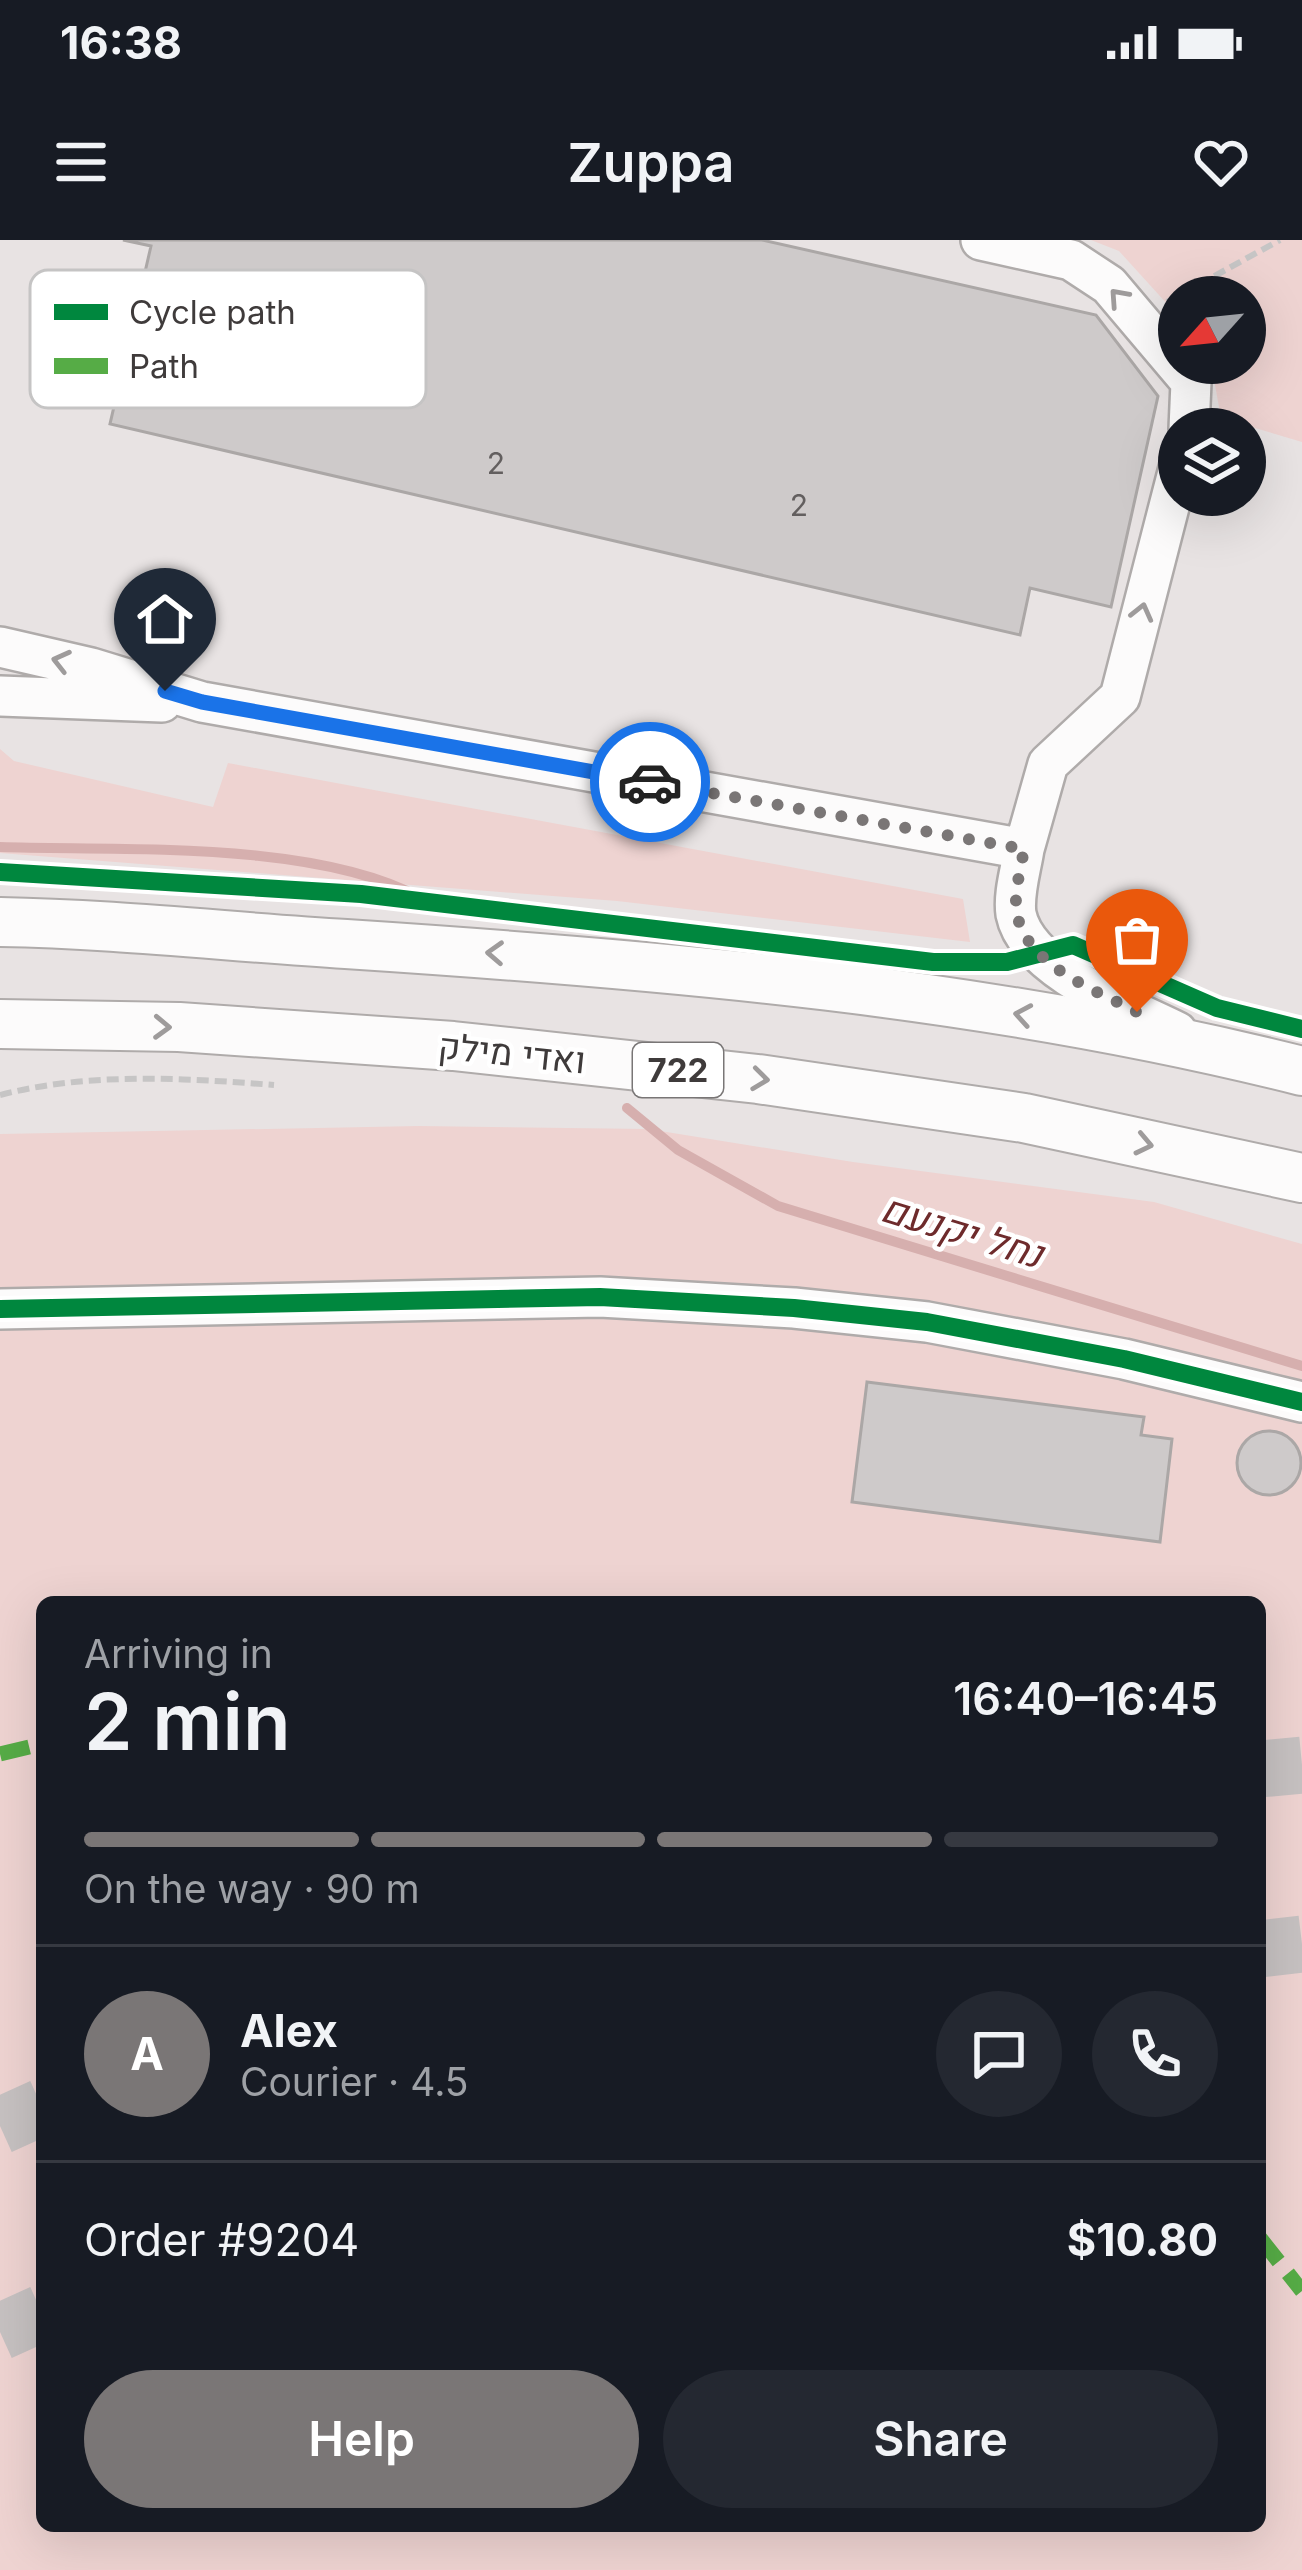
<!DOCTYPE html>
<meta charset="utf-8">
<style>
body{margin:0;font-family:Inter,Heebo,sans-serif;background:#242831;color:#f1f3f6;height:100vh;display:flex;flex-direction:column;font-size:45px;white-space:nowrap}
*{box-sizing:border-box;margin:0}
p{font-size:39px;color:#9ea1a6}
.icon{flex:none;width:66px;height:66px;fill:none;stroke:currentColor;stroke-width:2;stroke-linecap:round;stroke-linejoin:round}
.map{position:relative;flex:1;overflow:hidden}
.sheet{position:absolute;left:36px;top:1356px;width:1230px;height:936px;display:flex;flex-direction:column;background:#171b24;border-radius:18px;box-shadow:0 12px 48px #0002}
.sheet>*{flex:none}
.needle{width:78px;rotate:243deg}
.buttons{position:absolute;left:1158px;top:36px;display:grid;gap:24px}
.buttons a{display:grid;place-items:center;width:108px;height:108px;border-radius:50%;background:#171b24;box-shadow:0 12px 48px #0002;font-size:60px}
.pin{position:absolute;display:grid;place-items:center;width:102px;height:102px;color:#fff;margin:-123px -51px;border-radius:50% 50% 50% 0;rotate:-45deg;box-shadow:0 0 12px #0007}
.pin .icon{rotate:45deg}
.courier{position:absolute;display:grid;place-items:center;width:120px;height:120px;margin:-60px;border:9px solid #1a73e8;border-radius:50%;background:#fff;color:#222;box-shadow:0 3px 15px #0007}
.head em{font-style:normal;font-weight:600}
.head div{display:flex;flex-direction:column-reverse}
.head{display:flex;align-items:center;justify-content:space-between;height:204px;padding:0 48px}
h1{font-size:78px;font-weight:600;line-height:90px}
.bar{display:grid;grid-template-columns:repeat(4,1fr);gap:18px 12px;align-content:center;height:144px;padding:0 48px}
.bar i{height:15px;border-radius:9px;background:#363941}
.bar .current{background:#7a7676}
.bar p{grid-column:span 4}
.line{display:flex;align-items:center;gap:30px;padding:0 48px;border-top:3px solid #363941}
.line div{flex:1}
.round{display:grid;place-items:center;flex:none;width:126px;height:126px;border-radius:63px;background:#242831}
.button{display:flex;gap:24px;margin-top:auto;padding:24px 48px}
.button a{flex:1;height:138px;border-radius:72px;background:#7a7676;color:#fff;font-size:48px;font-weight:600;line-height:138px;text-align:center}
.button a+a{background:#242831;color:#f1f3f6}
.status{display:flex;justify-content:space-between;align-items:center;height:84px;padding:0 60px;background:#171b24;direction:ltr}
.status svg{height:33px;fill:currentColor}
header{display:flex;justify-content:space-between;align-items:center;height:156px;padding:0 48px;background:#171b24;font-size:54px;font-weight:600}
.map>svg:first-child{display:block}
.green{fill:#eed3d1;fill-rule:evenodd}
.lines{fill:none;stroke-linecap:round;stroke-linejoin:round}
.stream{stroke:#d6afae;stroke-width:10}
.building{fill:#cecaca;stroke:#aba7a6;stroke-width:3}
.highway-tunnel{stroke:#c6c1c1;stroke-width:57;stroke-dasharray:57 28;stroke-linecap:butt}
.minor-casing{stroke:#afabaa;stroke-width:44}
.major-casing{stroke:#afabaa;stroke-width:52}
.path{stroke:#c6c5c5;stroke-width:6;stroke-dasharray:12 6;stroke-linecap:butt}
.minor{stroke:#fcfbfb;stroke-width:39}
.major{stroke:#fcfbfb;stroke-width:48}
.quiet{stroke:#56ac46;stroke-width:15;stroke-dasharray:30 15;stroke-linecap:butt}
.cycleway-casing{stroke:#fff;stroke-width:26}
.cycleway{stroke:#00873e;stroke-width:18}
.oneway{stroke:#9e9b9b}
.done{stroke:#7a7676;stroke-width:12;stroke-dasharray:0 21.6}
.route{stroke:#1a73e8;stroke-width:15}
.labels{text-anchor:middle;stroke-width:9;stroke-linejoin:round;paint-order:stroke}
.number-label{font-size:30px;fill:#635f5f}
.shield{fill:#fff;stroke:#797676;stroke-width:3}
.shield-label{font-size:33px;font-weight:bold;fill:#3f3b3b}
.street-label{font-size:36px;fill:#3f3b3b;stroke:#fff}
.water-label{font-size:39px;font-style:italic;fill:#6e2b2c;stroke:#fff}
.key{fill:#fff;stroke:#c5c4c4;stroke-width:3}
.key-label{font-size:33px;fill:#3f3b3b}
</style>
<div class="status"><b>16:38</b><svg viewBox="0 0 49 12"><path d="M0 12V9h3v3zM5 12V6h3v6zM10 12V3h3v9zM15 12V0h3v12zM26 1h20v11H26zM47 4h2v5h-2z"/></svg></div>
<header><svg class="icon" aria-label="menu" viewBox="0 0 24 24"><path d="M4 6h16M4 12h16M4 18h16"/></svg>Zuppa<svg class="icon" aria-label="heart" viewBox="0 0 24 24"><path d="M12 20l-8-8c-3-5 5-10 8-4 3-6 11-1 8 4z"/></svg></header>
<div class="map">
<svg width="1302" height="2330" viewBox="0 0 1302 2330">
<rect width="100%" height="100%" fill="#e8e3e3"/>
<path class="green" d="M1091,0H1302V202L1221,178L1211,123H1245V57H1179V77L1119,11Z
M0,509L14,521L213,567L228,523L963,659L970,702L617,661L0,613Z
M419,886L648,889L853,922L1154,962L1302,1004V2330H0V894ZM42,1362H1260V2286H42Z"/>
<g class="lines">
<path class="stream" d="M0,607C121,611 314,600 421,658
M627,868L678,910L778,966L1302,1126"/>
</g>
<path class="building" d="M123,0H762L1096,75L1158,156L1111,367L1030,348L1020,395L110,184L151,6Z
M867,1142L1144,1177L1141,1195L1172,1199L1160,1302L852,1262Z
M1237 1223a32 32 0 1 1 64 0a32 32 0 1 1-64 0Z"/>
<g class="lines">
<path class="highway-tunnel" d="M1260,1529L1302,1525
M1260,1709L1302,1704
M0,1886L42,1867
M0,2092L42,2073"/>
<g class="minor-casing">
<path id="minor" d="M981,0L1071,20L1109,45L1191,142L1189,189
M0,407L91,428L202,462L1024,609L1048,524L1120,457L1179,228
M0,456L162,462
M1024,609C1021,629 1013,654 1016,674C1027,730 1131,769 1177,792
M0,1069L600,1057L794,1068L927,1082L1124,1119L1302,1162"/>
</g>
<g class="major-casing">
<path id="major" d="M0,682C116,684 230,697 346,704C667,725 989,752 1302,831
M0,784L179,787L453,806L758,839L1024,878L1302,938"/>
</g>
<path class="path" d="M1167,62L1280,0
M0,855C89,832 183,838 274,845"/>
<use href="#minor" class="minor"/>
<use href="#major" class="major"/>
<path class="quiet" d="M0,1514L42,1504
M1260,1998L1302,2051"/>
<g class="cycleway-casing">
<path id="cycleway" d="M0,632L361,654L933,722H1007L1073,705L1217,768L1302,789
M0,1069L600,1057L794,1068L927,1082L1124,1119L1302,1162"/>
</g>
<use href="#cycleway" class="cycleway"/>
</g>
<defs><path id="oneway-chevron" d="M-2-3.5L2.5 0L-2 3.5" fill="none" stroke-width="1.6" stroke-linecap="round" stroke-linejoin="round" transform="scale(3)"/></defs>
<g class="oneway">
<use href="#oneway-chevron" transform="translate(1118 57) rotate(-132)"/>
<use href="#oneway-chevron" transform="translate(1142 372) rotate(-76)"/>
<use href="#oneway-chevron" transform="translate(61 421) rotate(-166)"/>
<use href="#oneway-chevron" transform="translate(495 713) rotate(-177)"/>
<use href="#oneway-chevron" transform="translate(1023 775) rotate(-170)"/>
<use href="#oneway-chevron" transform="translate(162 787) rotate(2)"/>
<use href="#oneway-chevron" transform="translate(760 839) rotate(7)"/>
<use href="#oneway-chevron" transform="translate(1144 904) rotate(12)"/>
</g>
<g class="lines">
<path class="done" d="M650,542L1024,609C1021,629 1013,655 1017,674C1027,726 1096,750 1137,772"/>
<path class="route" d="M165,451L202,462L650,542"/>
</g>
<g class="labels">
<g class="number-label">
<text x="496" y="234">2</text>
<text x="799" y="276">2</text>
</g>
<rect class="shield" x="633" y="803" width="90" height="54" rx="9"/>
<g class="shield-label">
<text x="678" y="842">722</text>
</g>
<g class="street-label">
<text transform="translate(512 813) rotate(6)" y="13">ואדי מילק</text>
</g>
<g class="water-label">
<text transform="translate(962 991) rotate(17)" y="14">נחל יקנעם</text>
</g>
</g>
<rect x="30" y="30" width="396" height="138" rx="18" class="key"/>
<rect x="54" y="64" width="54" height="16" fill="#00873e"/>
<rect x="54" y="118" width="54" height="16" fill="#56ac46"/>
<g class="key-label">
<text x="129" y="84">Cycle path</text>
<text x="129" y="138">Path</text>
</g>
</svg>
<div class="buttons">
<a><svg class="needle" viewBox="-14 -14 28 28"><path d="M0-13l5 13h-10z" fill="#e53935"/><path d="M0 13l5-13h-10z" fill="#9ea1a6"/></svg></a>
<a><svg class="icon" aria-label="layers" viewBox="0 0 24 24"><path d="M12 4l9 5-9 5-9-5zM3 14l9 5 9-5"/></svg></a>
</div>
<div class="pin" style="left:1137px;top:772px;background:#ea580c"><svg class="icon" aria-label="bag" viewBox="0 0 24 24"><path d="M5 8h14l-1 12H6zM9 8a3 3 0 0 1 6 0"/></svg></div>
<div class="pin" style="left:165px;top:451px;background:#1f2937"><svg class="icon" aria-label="home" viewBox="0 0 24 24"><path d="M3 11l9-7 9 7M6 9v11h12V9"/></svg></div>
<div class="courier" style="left:650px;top:542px"><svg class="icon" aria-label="car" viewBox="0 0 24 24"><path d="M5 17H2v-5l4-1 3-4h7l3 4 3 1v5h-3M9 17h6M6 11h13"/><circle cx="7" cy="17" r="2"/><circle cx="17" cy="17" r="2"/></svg></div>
<section class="sheet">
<div class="head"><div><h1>2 min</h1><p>Arriving in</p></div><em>16:40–16:45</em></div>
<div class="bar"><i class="current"></i><i class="current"></i><i class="current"></i><i></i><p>On the way · 90 m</p></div>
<div class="line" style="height:216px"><b class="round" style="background:#7a7676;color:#fff">A</b><div><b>Alex</b><p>Courier · 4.5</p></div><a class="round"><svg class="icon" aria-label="chat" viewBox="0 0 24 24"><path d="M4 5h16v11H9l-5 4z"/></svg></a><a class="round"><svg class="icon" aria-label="phone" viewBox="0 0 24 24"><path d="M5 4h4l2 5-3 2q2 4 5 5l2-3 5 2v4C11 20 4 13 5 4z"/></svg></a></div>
<div class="line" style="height:156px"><div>Order #9204</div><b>$10.80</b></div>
<div class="button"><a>Help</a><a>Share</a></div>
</section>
</div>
